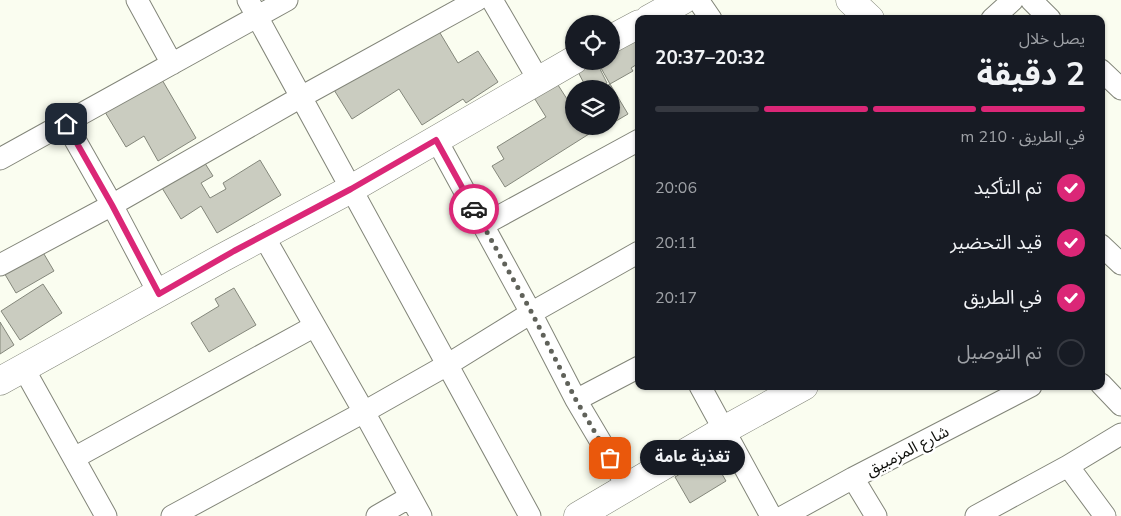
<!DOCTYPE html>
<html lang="ar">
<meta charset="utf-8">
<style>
body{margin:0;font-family:"Nunito Sans","Noto Sans Arabic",sans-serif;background:#20242c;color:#f1f3f6;direction:rtl;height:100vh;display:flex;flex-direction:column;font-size:19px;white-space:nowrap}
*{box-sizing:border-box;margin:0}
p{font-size:16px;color:#9ea1a6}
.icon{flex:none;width:28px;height:28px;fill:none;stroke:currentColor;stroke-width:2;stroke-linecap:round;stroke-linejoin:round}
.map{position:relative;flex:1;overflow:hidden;direction:ltr}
.drawer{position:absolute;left:635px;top:15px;width:470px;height:375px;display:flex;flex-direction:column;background:#171b24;border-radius:10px;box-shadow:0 1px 4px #0004;direction:rtl}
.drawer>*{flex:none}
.tools{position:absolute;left:565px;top:15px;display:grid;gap:10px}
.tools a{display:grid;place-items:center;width:55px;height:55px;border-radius:50%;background:#171b24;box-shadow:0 1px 4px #0004;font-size:25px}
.pin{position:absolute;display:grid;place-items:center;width:42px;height:42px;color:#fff;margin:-21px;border-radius:10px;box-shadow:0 2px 8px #0006}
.courier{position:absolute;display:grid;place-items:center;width:50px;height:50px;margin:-25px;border:4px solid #db2777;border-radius:50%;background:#fff;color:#222;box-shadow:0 1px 6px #0007}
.bubble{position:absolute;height:35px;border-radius:18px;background:#171b24;box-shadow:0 1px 4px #0004;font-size:16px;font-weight:700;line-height:35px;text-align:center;direction:rtl}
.headline em{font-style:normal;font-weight:700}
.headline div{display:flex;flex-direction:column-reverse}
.headline{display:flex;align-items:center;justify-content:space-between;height:85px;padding:0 20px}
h1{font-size:32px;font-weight:700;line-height:38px}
.bar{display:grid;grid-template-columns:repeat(4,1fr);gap:8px 5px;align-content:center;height:60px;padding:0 20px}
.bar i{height:6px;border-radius:4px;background:#363941}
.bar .current{background:#db2777}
.bar p{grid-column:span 4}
ol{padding:0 20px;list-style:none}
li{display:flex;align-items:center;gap:15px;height:55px}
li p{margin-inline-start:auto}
li .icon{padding:5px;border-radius:50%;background:#db2777;color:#fff;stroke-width:4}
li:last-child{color:#9ea1a6}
li i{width:28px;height:28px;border:2px solid #363941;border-radius:50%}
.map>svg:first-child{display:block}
.building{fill:#caccc0;stroke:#84877b}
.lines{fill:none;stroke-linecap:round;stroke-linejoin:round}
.street-casing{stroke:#828579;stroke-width:23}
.secondary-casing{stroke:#828579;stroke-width:29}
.street{stroke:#fff;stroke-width:21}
.secondary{stroke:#fff;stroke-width:28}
.done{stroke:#60625a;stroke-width:5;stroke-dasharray:0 9}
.route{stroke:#db2777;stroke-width:6}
.labels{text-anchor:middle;stroke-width:5;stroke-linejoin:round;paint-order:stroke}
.street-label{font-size:16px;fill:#0d0e0a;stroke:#fff}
</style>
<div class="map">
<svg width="1121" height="516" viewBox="0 0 1121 516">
<rect width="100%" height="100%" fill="#fafdf0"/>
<path class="building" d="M437,28L458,63L478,51L498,82L466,103L463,99L422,125L399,89L352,119L331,85Z
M632,32L639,44V63L631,68L633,71L610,84L597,61H611V44Z
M593,61H596L607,83L596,89H587L577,70Z
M551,74L574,110V126H584L589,134L505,187L492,166L504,159L497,147L546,117L528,88Z
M161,78L196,138L158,161L144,136L126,147L105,112Z
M610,84L628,114L611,124V89H602Z
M201,157L213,176L201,183L210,198L226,189L223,183L260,160L281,195L217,233L201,206L181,219L159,183Z
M41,249L54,271L16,293L3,271Z
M43,284L62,313L20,340L1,311Z
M234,288L256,325L209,352L191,323L219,306L215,299Z
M0,322L14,345L0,354Z
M711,455L726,481L690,503L675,477Z"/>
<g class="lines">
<g class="street-casing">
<path id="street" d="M137,0L172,64
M248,0L530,516
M492,0L538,79
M698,0L711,19
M1031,0L1050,19
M992,19L1013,0
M1101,70L1121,89
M66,124L112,205L159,294
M436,139L531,313L576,400L627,486
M0,159L287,0
M483,225L639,140
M263,235L364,412L421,516
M1101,245L1121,264
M0,265L112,205L301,97L477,0
M24,369L106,516
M1101,384L1121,405
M700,386L771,516
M576,400L639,367
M74,458L315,326
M1068,466L1105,516
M853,478L876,516
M172,516L364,412L447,365L531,313L639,252
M377,516L410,497
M784,516L853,478L1031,386
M976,516L1068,466L1121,434"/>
</g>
<g class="secondary-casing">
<path id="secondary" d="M850,0L870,19
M649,19L683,0
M611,39L639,24
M0,381L220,259L351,189L574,60
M578,516L724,430L804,386"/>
</g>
<use href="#street" class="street"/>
<use href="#secondary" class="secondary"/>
</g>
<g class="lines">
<path class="done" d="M474,209L532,313L576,400L610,458"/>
<path class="route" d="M66,124L112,205L159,294L234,251L351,189L436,140L474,209"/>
</g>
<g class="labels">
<g class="street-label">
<text transform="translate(907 450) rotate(-27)" y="6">شارع المزمبيق</text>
</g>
</g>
</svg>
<div class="tools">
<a><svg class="icon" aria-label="locate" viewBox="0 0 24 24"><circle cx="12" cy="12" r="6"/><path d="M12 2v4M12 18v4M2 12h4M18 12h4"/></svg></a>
<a><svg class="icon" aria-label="layers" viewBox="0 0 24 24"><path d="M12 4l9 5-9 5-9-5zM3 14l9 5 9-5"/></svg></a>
</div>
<div class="pin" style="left:610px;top:458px;background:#ea580c"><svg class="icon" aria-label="bag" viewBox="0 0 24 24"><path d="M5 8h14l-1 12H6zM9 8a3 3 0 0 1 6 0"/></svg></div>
<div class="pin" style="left:66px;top:124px;background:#1f2937"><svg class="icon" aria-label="home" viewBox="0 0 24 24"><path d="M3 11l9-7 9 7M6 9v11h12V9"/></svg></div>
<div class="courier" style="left:474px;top:209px"><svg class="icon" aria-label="car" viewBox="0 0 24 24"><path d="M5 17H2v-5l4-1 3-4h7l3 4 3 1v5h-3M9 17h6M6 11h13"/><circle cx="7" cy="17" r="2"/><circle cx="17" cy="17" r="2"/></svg></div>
<div class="bubble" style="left:640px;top:440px;width:105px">تغذية عامة</div>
<section class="drawer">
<div class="headline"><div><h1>2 دقيقة</h1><p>يصل خلال</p></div><em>20:32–20:37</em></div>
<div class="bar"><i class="current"></i><i class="current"></i><i class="current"></i><i></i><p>في الطريق · 210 m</p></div>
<ol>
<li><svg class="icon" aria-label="check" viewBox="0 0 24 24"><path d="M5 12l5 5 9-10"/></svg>تم التأكيد<p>20:06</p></li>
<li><svg class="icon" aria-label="check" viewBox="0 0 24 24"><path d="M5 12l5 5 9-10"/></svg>قيد التحضير<p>20:11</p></li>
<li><svg class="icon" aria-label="check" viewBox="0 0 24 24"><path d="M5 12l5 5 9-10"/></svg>في الطريق<p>20:17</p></li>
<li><i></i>تم التوصيل</li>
</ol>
</section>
</div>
